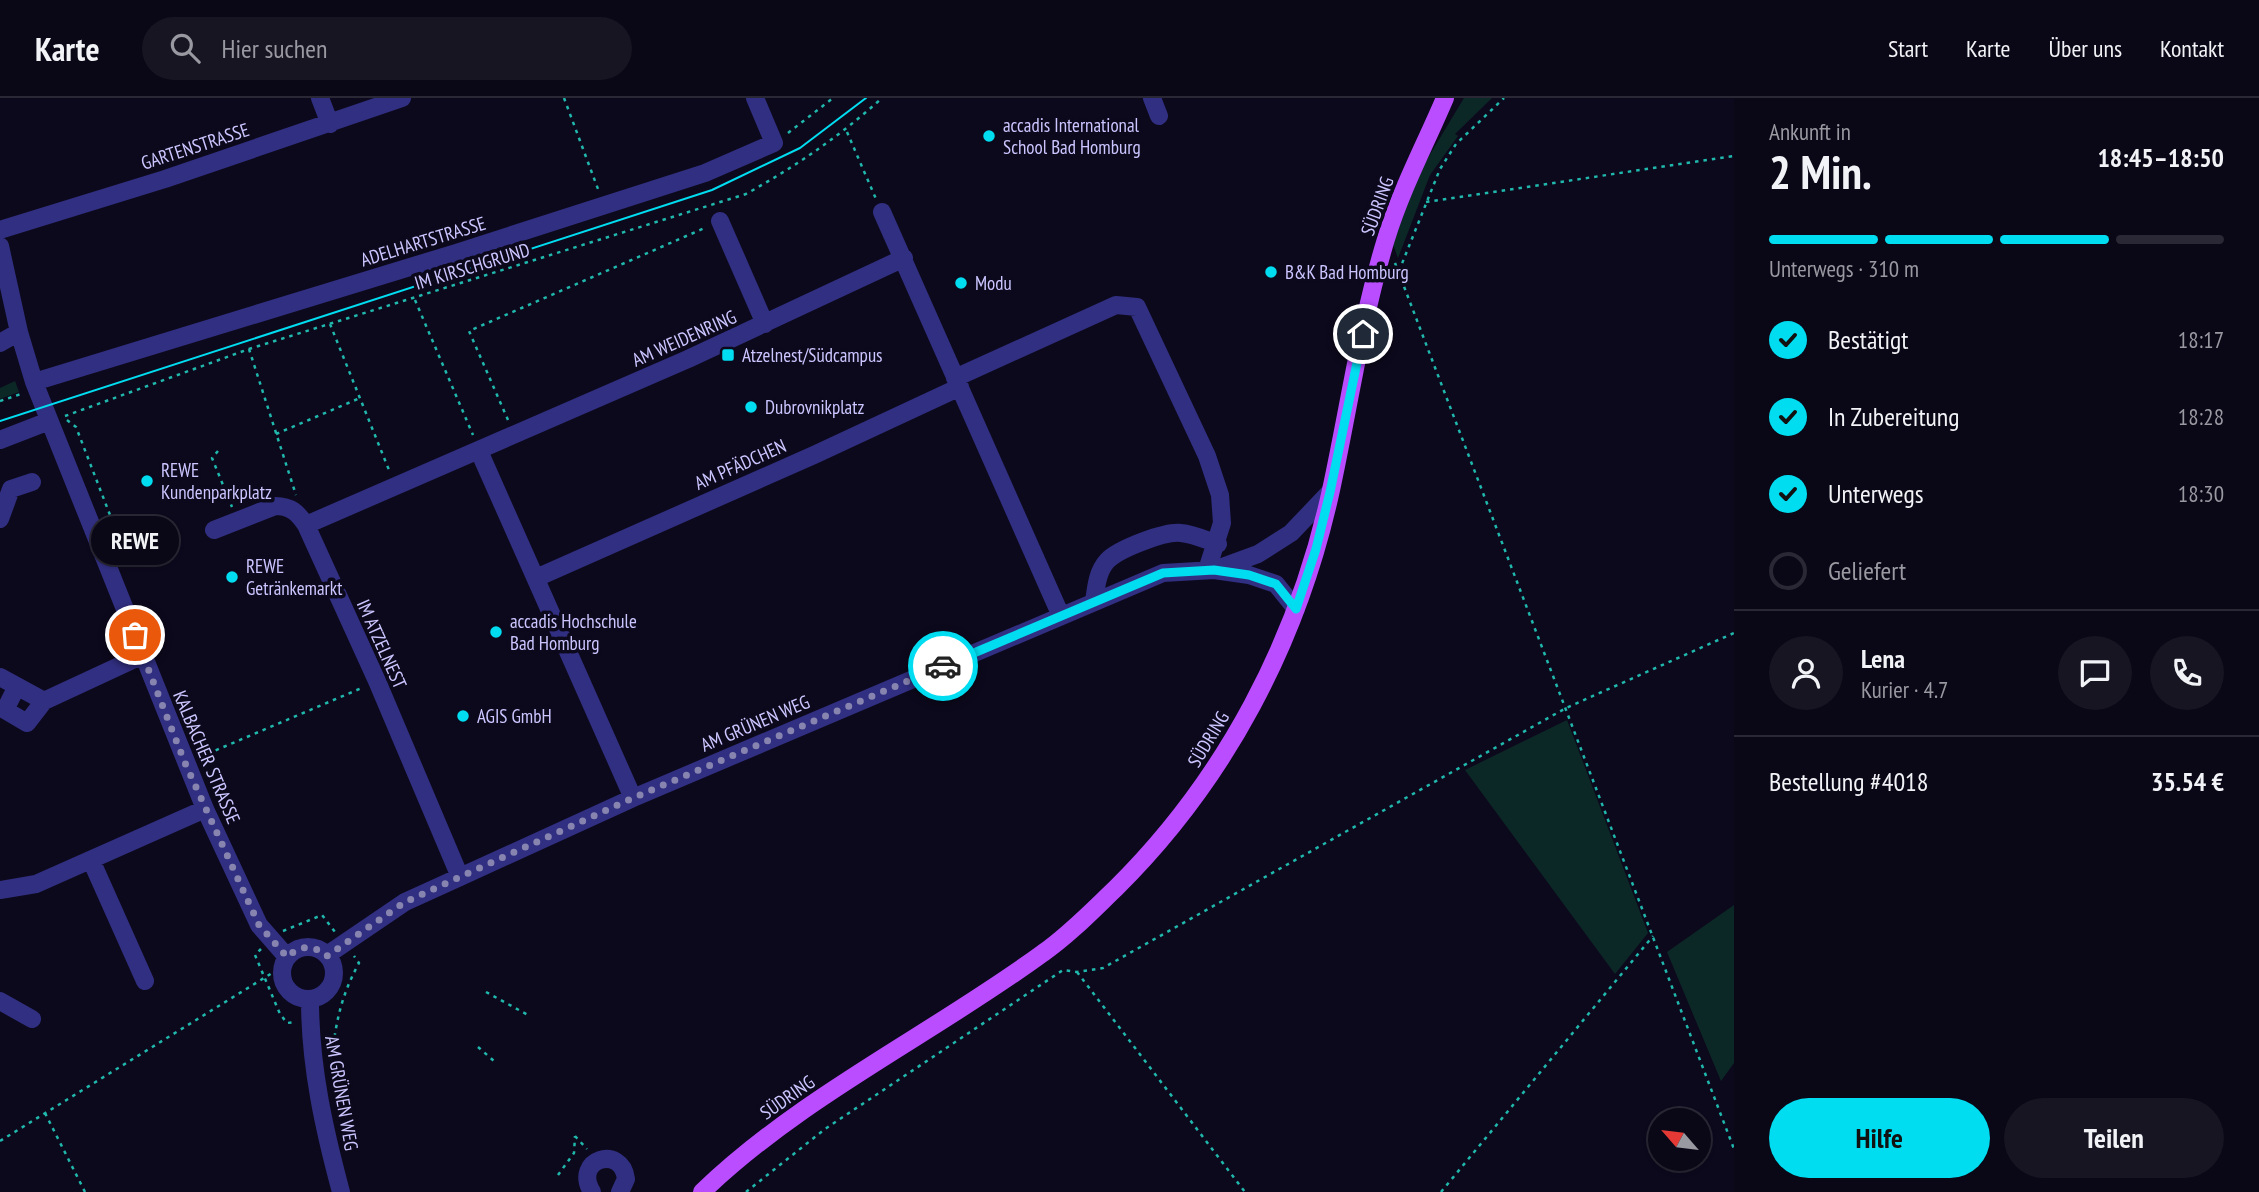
<!DOCTYPE html>
<html lang="de">
<meta charset="utf-8">
<style>
body{margin:0;font-family:"PT Sans Narrow",sans-serif;background:#181523;color:#f1f3f6;height:100vh;display:flex;flex-direction:column;font-size:26px;white-space:nowrap}
*{box-sizing:border-box;margin:0}
p{font-size:23px;color:#9999a1}
.icon{flex:none;width:38px;height:38px;fill:none;stroke:currentColor;stroke-width:2;stroke-linecap:round;stroke-linejoin:round}
.map{position:relative;flex:1;overflow:hidden}
.drawer{display:flex;flex-direction:column;background:#0a0716;width:525px}
.drawer>*{flex:none}
.needle{width:46px;rotate:298deg}
.controls{position:absolute;left:1648px;top:1010px;display:grid;gap:14px}
.controls a{display:grid;place-items:center;width:63px;height:63px;border-radius:50%;background:#0a0716;box-shadow:0 2px 5px #0004,0 0 0 2px #2a2835;font-size:35px}
.pin{position:absolute;display:grid;place-items:center;width:60px;height:60px;color:#fff;margin:-30px;border:4px solid #fff;border-radius:50%;box-shadow:0 2px 7px #0007}
.courier{position:absolute;display:grid;place-items:center;width:70px;height:70px;margin:-35px;border:5px solid #00ddf1;border-radius:50%;background:#fff;color:#222;box-shadow:0 2px 9px #0007}
.bubble{position:absolute;height:49px;border-radius:24px;background:#0a0716;box-shadow:0 2px 5px #0004,0 0 0 2px #2a2835;font-size:23px;font-weight:800;line-height:49px;text-align:center}
.summary em{font-style:normal;font-weight:800}
.summary div{display:flex;flex-direction:column-reverse}
.summary{display:flex;align-items:center;justify-content:space-between;height:119px;padding:0 35px}
h1{font-size:46px;font-weight:800;line-height:52px}
.bar{display:grid;grid-template-columns:repeat(4,1fr);gap:10px 7px;align-content:center;height:84px;padding:0 35px}
.bar i{height:9px;border-radius:5px;background:#2a2835}
.bar .current{background:#00ddf1}
.bar p{grid-column:span 4}
.line{display:flex;align-items:center;gap:18px;padding:0 35px;border-top:2px solid #2a2835}
.line div{flex:1}
.round{display:grid;place-items:center;flex:none;width:74px;height:74px;border-radius:37px;background:#181523}
ol{padding:0 35px;list-style:none}
li{display:flex;align-items:center;gap:21px;height:77px}
li p{margin-inline-start:auto}
li .icon{padding:7px;border-radius:50%;background:#00ddf1;color:#111;stroke-width:4}
li:last-child{color:#9999a1}
li i{width:38px;height:38px;border:4px solid #2a2835;border-radius:50%}
.primary-button{display:flex;gap:14px;margin-top:auto;padding:14px 35px}
.primary-button a{flex:1;height:80px;border-radius:42px;background:#00ddf1;color:#111;font-size:28px;font-weight:800;line-height:80px;text-align:center}
.primary-button a+a{background:#181523;color:#f1f3f6}
header{display:flex;align-items:center;gap:42px;box-sizing:border-box;height:98px;padding:0 35px;background:#0a0716;border-bottom:2px solid #2a2835}
header strong{font-size:33px}
nav{display:flex;gap:38px;margin-inline-start:auto;font-size:24px}
.search{width:490px;height:63px;background:#181523;display:flex;align-items:center;gap:18px;box-sizing:border-box;padding:0 24px;border-radius:38px;color:#9999a1;font-size:26px}
main{display:flex;flex:1;min-height:0}
.map>svg:first-child{display:block}
.green{fill:#0c2826}
.lines{fill:none;stroke-linecap:round;stroke-linejoin:round}
.path{stroke:#20b8ac;stroke-width:2.5;stroke-dasharray:3.5 5;stroke-linecap:butt}
.minor{stroke:#312f81;stroke-width:18}
.major{stroke:#b94dff;stroke-width:18}
.tram{stroke:#00ddf1;stroke-width:2}
.done{stroke:#8884b0;stroke-width:7;stroke-dasharray:0 12.6}
.route{stroke:#00ddf1;stroke-width:9}
.poi-dot{fill:#00ddf1;stroke:#0d091d;stroke-width:2.5}
.labels{text-anchor:middle;stroke-width:7;stroke-linejoin:round;paint-order:stroke}
.poi-label{font-size:19px;fill:#cbc6ff;stroke:#0d091d;text-anchor:start}
.street-label{font-size:19px;fill:#cbc6ff;stroke:#0d091d}
</style>
<header>
<strong>Karte</strong>
<div class="search"><svg class="icon" aria-label="search" viewBox="0 0 24 24"><circle cx="10" cy="10" r="6"/><path d="M15 15l6 6"/></svg>Hier suchen</div>
<nav><a>Start</a><a>Karte</a><a>Über uns</a><a>Kontakt</a></nav>
</header>
<main>
<div class="map">
<svg width="1734" height="1094" viewBox="0 0 1734 1094">
<rect width="100%" height="100%" fill="#0d091d"/>
<path class="green" d="M1464,0H1492L1455,36L1458,38L1430,77L1398,160L1393,146L1417,78Z
M15,283L19,294L0,301V290Z
M1567,622L1648,835L1615,876L1465,672Z
M1734,807V965L1721,983L1667,854Z"/>
<g class="lines">
<path class="path" d="M564,0L598,91
M847,34L876,101
M788,35L833,0
M1426,104L1734,58
M1395,165L1734,1051
M1399,173L1440,71L1456,46L1504,0
M415,202L473,337
M330,226L389,372
M249,251L296,397
M0,303L21,296
M65,318L249,251L746,96C796,68 839,39 882,0
M67,322L76,329L122,448
M508,322L469,233L707,129
M276,336L360,300
M218,353L212,360L232,409
M200,659L364,589
M283,833L322,817L335,834
M261,851L255,857L280,916L287,925L295,924
M1077,874L1245,1094
M486,894L528,917
M478,949L494,963
M331,964C336,925 340,900 359,865L354,858
M45,1015L85,1094
M575,1038L587,1051
M0,1043L277,872
M558,1077L574,1055L575,1038
M746,1094L825,1031L1063,872L1077,874L1103,870L1566,610L1734,535
M1441,1094L1653,838"/>
<path class="minor" d="M320,0L330,26
M1152,0L1159,18
M882,114L1061,518
M720,123L765,226
M0,132L165,81L402,0
M0,148L19,234L34,284L205,711L259,827L287,859
M0,245L19,234
M955,280L1116,207L1137,209L1207,358L1220,397L1222,425L1207,472
M34,284L456,155L705,75L774,45L755,0
M0,342L49,323
M479,353L633,700
M0,421L11,391L32,384
M306,427L688,261L904,160
M214,432L275,408C291,408 298,415 306,427L377,583L460,779
M1217,471L1258,456L1291,435L1330,394
M536,480L814,357L960,289
M1094,504C1096,490 1097,474 1107,463C1118,451 1165,433 1181,435C1193,436 1206,442 1218,446
M0,579L44,603L143,557
M17,588L5,612L27,625L44,603
M91,762L145,883
M0,792L36,786L205,711
M282 875a26 26 0 1 1 52 0a26 26 0 1 1-52 0Z
M327,857L405,804L460,779L633,700L1163,475L1214,472L1249,477L1276,486L1296,511
M310,902C310,968 324,1031 341,1094
M0,903L32,921
M592,1094C572,1061 622,1046 626,1081L620,1094"/>
<path class="major" d="M702,1094C803,997 931,937 1043,855C1069,837 1093,812 1116,790C1226,681 1298,543 1331,392C1349,309 1361,223 1386,141C1401,92 1425,47 1445,0"/>
<path class="tram" d="M0,323L712,92L800,50L866,0"/>
</g>
<g class="lines">
<path class="done" d="M135,537L185,665L259,827L287,859C300,847 313,846 327,858L405,804L633,700L943,568"/>
<path class="route" d="M943,568L1163,475L1214,472L1249,477L1276,486L1296,511L1316,451L1330,394L1363,236"/>
</g>
<g class="poi-dot">
<circle cx="989" cy="38" r="7"/>
<circle cx="1271" cy="174" r="7"/>
<circle cx="961" cy="185" r="7"/>
<rect x="721" y="250" width="14" height="14" rx="3.5"/>
<circle cx="751" cy="309" r="7"/>
<circle cx="147" cy="383" r="7"/>
<circle cx="232" cy="479" r="7"/>
<circle cx="496" cy="534" r="7"/>
<circle cx="463" cy="618" r="7"/>
</g>
<g class="labels">
<g class="poi-label">
<text x="1003" y="34">accadis International<tspan x="1003" dy="22">School Bad Homburg</tspan></text>
<text x="1285" y="181">B&amp;K Bad Homburg</text>
<text x="975" y="192">Modu</text>
<text x="742" y="264">Atzelnest/Südcampus</text>
<text x="765" y="316">Dubrovnikplatz</text>
<text x="161" y="379">REWE<tspan x="161" dy="22">Kundenparkplatz</tspan></text>
<text x="246" y="475">REWE<tspan x="246" dy="22">Getränkemarkt</tspan></text>
<text x="510" y="530">accadis Hochschule<tspan x="510" dy="22">Bad Homburg</tspan></text>
<text x="477" y="625">AGIS GmbH</text>
</g>
<g class="street-label">
<text transform="translate(195 48) rotate(-18)" y="7">GARTENSTRASSE</text>
<text transform="translate(1377 108) rotate(-70)" y="7">SÜDRING</text>
<text transform="translate(423 143) rotate(-17)" y="7">ADELHARTSTRASSE</text>
<text transform="translate(472 168) rotate(-17)" y="7">IM KIRSCHGRUND</text>
<text transform="translate(684 240) rotate(-24)" y="7">AM WEIDENRING</text>
<text transform="translate(740 366) rotate(-24)" y="7">AM PFÄDCHEN</text>
<text transform="translate(382 546) rotate(66)" y="7">IM ATZELNEST</text>
<text transform="translate(755 625) rotate(-23)" y="7">AM GRÜNEN WEG</text>
<text transform="translate(1208 641) rotate(-59)" y="7">SÜDRING</text>
<text transform="translate(207 659) rotate(67)" y="7">KALBACHER STRASSE</text>
<text transform="translate(342 995) rotate(80)" y="7">AM GRÜNEN WEG</text>
<text transform="translate(787 999) rotate(-35)" y="7">SÜDRING</text>
</g>
</g>
</svg>
<div class="controls">
<a><svg class="needle" viewBox="-14 -14 28 28"><path d="M0-13l5 13h-10z" fill="#e53935"/><path d="M0 13l5-13h-10z" fill="#9999a1"/></svg></a>
</div>
<div class="pin" style="left:135px;top:537px;background:#ea580c"><svg class="icon" aria-label="bag" viewBox="0 0 24 24"><path d="M5 8h14l-1 12H6zM9 8a3 3 0 0 1 6 0"/></svg></div>
<div class="pin" style="left:1363px;top:236px;background:#1f2937"><svg class="icon" aria-label="home" viewBox="0 0 24 24"><path d="M3 11l9-7 9 7M6 9v11h12V9"/></svg></div>
<div class="courier" style="left:943px;top:568px"><svg class="icon" aria-label="car" viewBox="0 0 24 24"><path d="M5 17H2v-5l4-1 3-4h7l3 4 3 1v5h-3M9 17h6M6 11h13"/><circle cx="7" cy="17" r="2"/><circle cx="17" cy="17" r="2"/></svg></div>
<div class="bubble" style="left:91px;top:418px;width:88px">REWE</div>
</div>
<section class="drawer">
<div class="summary"><div><h1>2 Min.</h1><p>Ankunft in</p></div><em>18:45–18:50</em></div>
<div class="bar"><i class="current"></i><i class="current"></i><i class="current"></i><i></i><p>Unterwegs · 310 m</p></div>
<ol>
<li><svg class="icon" aria-label="check" viewBox="0 0 24 24"><path d="M5 12l5 5 9-10"/></svg>Bestätigt<p>18:17</p></li>
<li><svg class="icon" aria-label="check" viewBox="0 0 24 24"><path d="M5 12l5 5 9-10"/></svg>In Zubereitung<p>18:28</p></li>
<li><svg class="icon" aria-label="check" viewBox="0 0 24 24"><path d="M5 12l5 5 9-10"/></svg>Unterwegs<p>18:30</p></li>
<li><i></i>Geliefert</li>
</ol>
<div class="line" style="height:126px"><a class="round"><svg class="icon" aria-label="person" viewBox="0 0 24 24"><circle cx="12" cy="8" r="4"/><path d="M4 21q1-7 8-7t8 7"/></svg></a><div><b>Lena</b><p>Kurier · 4.7</p></div><a class="round"><svg class="icon" aria-label="chat" viewBox="0 0 24 24"><path d="M4 5h16v11H9l-5 4z"/></svg></a><a class="round"><svg class="icon" aria-label="phone" viewBox="0 0 24 24"><path d="M5 4h4l2 5-3 2q2 4 5 5l2-3 5 2v4C11 20 4 13 5 4z"/></svg></a></div>
<div class="line" style="height:91px"><div>Bestellung #4018</div><b>35.54 €</b></div>
<div class="primary-button"><a>Hilfe</a><a>Teilen</a></div>
</section>
</main>
